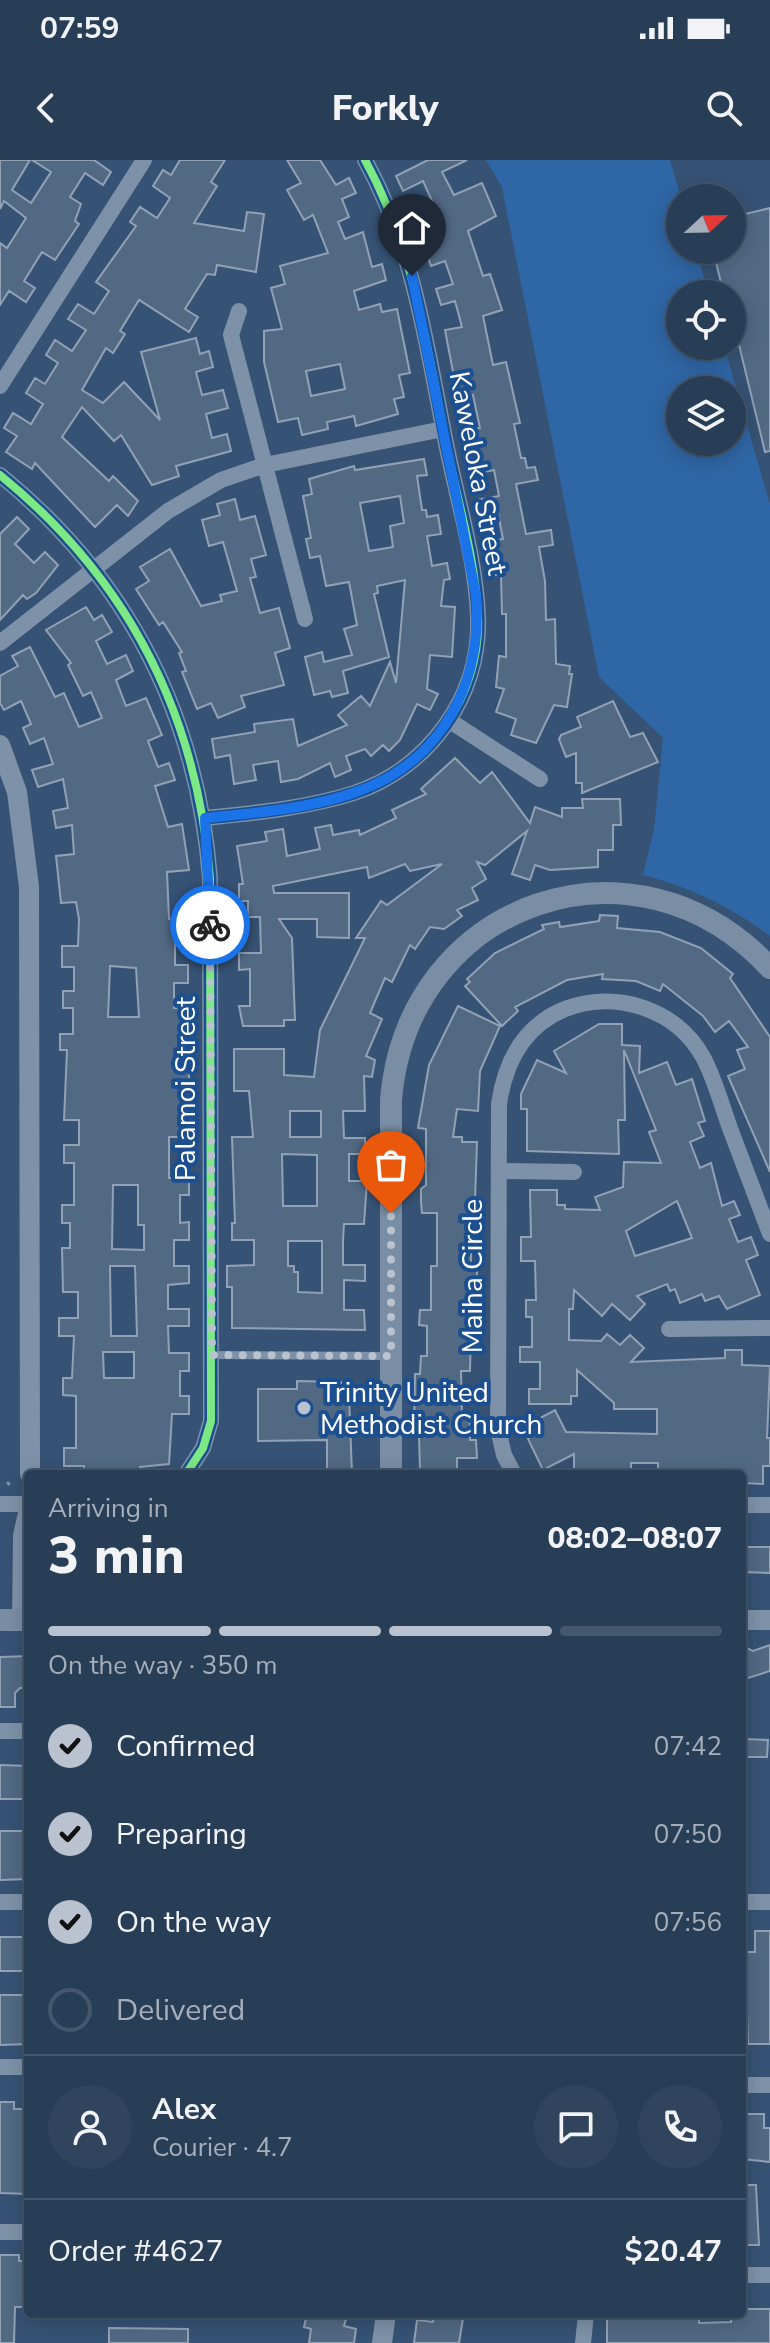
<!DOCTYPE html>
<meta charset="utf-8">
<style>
body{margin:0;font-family:"Nunito Sans",sans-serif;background:#30455d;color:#f1f3f6;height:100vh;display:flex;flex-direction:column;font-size:30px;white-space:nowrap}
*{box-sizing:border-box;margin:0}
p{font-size:26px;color:#a5aeba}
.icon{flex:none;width:44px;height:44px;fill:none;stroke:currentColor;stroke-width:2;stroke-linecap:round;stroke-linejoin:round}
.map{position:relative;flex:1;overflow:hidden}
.panel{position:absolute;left:24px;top:1310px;width:722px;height:848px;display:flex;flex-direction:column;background:#283e57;border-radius:8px;box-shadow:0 4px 20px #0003,0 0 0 2px #44576d}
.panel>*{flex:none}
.needle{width:52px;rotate:68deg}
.tools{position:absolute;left:666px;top:24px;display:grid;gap:16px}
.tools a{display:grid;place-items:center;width:80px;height:80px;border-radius:50%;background:#283e57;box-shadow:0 4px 20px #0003,0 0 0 2px #44576d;font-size:40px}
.pin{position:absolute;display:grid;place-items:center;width:68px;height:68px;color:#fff;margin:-82px -34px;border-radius:50% 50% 50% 0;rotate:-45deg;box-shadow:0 0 8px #0007}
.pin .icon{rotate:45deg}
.courier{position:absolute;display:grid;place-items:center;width:80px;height:80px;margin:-40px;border:6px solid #1a73e8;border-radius:50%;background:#fff;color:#222;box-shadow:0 2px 10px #0007}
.overview em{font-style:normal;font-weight:800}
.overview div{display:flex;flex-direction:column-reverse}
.overview{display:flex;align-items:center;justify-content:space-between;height:136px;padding:0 24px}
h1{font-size:52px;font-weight:800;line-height:60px}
.bar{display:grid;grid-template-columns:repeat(4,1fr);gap:12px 8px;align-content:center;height:96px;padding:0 24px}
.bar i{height:10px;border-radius:6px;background:#44576d}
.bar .selected{background:#b9c2ce}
.bar p{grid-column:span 4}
.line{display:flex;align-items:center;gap:20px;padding:0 24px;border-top:2px solid #44576d}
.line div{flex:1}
.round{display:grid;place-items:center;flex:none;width:84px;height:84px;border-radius:42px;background:#30455d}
ol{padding:0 24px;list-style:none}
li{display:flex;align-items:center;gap:24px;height:88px}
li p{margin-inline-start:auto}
li .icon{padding:8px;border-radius:50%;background:#b9c2ce;color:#111;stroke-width:4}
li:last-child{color:#a5aeba}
li i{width:44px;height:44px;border:4px solid #44576d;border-radius:50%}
.status{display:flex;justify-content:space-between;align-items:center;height:56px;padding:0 40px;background:#283e57;direction:ltr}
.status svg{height:22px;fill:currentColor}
header{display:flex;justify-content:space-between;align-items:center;height:104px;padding:0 24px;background:#283e57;font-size:36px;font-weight:800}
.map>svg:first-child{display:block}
.green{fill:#2f66a5;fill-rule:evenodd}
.building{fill:#526984;stroke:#92a2b6;stroke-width:2;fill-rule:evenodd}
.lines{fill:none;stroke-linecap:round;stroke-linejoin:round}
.path{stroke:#7d92a8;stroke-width:3;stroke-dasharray:4 6;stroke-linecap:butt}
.service{stroke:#7d92a8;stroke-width:8}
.minor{stroke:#7d92a8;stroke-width:16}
.tertiary{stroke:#7d92a8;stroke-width:20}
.secondary{stroke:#798da4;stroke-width:22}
.cycleway-casing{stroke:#1b4f8f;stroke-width:13}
.cycleway{stroke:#7ce984;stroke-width:8}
.done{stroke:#b9c2ce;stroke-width:8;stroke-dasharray:0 14.4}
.route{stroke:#1a73e8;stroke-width:10}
.poi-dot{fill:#b9c2ce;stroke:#1b4f8f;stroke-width:3}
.labels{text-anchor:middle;stroke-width:8;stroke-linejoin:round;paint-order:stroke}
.street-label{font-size:28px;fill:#fff;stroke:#1b4f8f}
.poi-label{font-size:28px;fill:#fff;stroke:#1b4f8f;text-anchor:start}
</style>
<div class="status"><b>07:59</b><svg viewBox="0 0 49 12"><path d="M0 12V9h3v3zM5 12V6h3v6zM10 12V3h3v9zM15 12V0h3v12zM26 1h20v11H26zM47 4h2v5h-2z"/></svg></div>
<header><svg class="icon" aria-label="back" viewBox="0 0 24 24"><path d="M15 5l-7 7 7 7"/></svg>Forkly<svg class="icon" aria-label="search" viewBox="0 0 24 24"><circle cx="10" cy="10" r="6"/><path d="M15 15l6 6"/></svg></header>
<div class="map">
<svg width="770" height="2183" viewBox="0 0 770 2183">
<rect width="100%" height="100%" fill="#365274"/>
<path class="green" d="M486,0H670L681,38L680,90H696L709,134H680V186H724L770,344V776C729,746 692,728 643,715L654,669L663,578L599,517L502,27ZM680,230H732V282H680Z"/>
<path class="building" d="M0,0H30L12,30L31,43L51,12L32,0H94L111,12L103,25L85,13L70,37L81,44L75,61L79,64L55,100L42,92L24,121L35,128L26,142L9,131L0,145V83L7,88L26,58L4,41L0,49Z
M180,0H225L211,22L217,26L194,63L244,71L247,52L264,54L256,112L217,105L215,115L207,114L185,149L198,157L189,172L139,140L120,171L125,174L113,193L106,188L82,230L103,243L124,222L160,260L141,192L196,178L200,194L209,191L213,207L196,212L202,235L223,230L228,248L206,254L212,278L227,274L231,291L176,306L179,316L152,325L121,275L114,281L82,247L62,277L109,321L113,316L138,341L128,356L117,345L95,367L35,303L32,309L6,292L17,276L4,268L13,253L31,264L43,244L26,233L35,218L45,224L58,203L46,195L55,180L72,191L86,170L68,159L78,144L94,154L109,131L96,122L136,66L130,62L140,47L157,58L170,38L153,26L163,10L171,15Z
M287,0H320L336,25L349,18L356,33L342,39L349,57L338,62L345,79L363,72L372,107L382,104L386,120L354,131L359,150L380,144L382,152L397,149L410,213L399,215L404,237L394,239L398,254L356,266L354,256L327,262L328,269L302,275L298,258L278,262L264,202V171L282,169L271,128L285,124L280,106L328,93L313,55L304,60L287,30L301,23ZM340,204L345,229L311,236L306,211Z
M428,0H467L442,12L454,35L482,23L496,56L468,71L483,116L490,114L502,150L483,156L493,205L506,202L520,263L514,264L521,298H525L527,308L535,307L538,320L516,324L526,374L551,370L553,385L539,387L545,421L546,460L555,459L556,504L570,506L569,514H572L567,547L554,545L536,583L511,575L516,559L496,552L504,529L496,527L499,496L506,497V454H502L501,414L496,415L487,382L503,379L498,353L479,357L476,340L499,336L494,310L474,314L465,271L480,268L473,235L458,238L445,170L462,167L455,141L441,145L436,129L453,124L445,101L431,106L412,52L433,43L423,21L403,31L396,16Z
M770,48V291L765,292L732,156V134H727L722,127L713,90H732V57Z
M424,299L427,315L417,316L422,350H426L427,357L438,355L441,374L427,376L432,406L447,403L450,419L444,420L441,446L455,447L452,497L430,495L427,529L438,534L430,550L417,544L400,580L389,591L383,585L371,596L365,589L346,596L351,610L335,617L330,603L298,619L281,622L278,601L253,605L256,620L234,624L230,595L215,598L212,579L255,572L254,564L293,559L298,586L347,565L338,555L361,536L370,546L390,502L396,523L405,420L377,426L378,433L374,434L389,497L343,511L348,533L332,537L330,531L314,535L305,497L322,492L324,502L352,495L344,469L357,465L349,422L326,426L320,396L310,398L306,379L311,378L303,336L312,334L309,319L354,306L355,310ZM400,336L404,363L390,366L393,387L369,391L360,343Z
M235,339L240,360L255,356L266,395L251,399L256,417L250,418L260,453L279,448L290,488L275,493L284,525L241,536L245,547L218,558L211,543L197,549L182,512L186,511L179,493L182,492L163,462L159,465L136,429L149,421L140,407L170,389L201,446L222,441L220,435L237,431L223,382L209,386L202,360L220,355L217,344Z
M17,357L29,369L15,384L34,403L45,392L58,405L36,433L27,439L23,435L0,460V374Z
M86,447L94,460L102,455L112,472L96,481L107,504L126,495L133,511L116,520L126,546L146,538L162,575L148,581L158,607L169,603L175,620L155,626L168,667L182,664L189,710L167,712L169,759L189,758L190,777H175V805H188V823H174V848H189V866H180V889H189V977H169V1018H189V1035H180V1063L189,1062V1080H174V1106H189V1123L168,1125V1149H189V1166H168L169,1193H189V1211H180V1236H189V1254H172L169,1304L140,1307V1314H84V1306H64V1288H76V1236L63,1235V1218H72L74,1176H59V1158H78V1132H63L62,1088H70V1063H62V1045H74V1003H64V985H79V960H64L67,890H60V874H73V848H63V831H74V807H62V786H78L79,759L76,742L61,743L56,696L74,694L72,665L56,668L53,651L68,648L63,619L38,627L32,610L53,604L44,578L30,584L23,568L31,564L21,541L4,550L0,543V516L18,506L12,496L30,487L55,537L64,533L79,567L102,558L91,532L83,536L68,505L71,503L46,470ZM110,806L136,808L139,857H108ZM113,1025H138V1065H144V1090L112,1089ZM110,1106H135L137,1176H111ZM103,1192H134V1218H104Z
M613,541L630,577L643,573L658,602L582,633V623H576V593L566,597L559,579L561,575L581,567L577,557Z
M455,598L480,623L492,612L530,663L535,647L562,657V648H583L582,639H620L621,665H613V690H598V707L550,710L535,705L530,720L512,714L527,671L485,705L477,702L486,719L472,728L478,740L457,750L462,756L444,769L430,767L415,789L410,785L392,822L385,818L370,853L382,859L366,896L375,900L372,917L364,916L365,951H343L344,978H365V994H349V1021H367L364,1064H344L343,1081V1105H365V1121L344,1120V1150H364L365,1170L232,1168V1127H227V1106L254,1105V1080H232V1063H235L232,977H253L249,931H234V889H284V915L314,917L320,870L365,778H356L381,741L387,745L442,704L410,711L405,704L369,718L367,707L273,726L274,733H349V778L317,777V759H279L292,778L295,860H284V866H243L239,846H250V809L239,810V793H261L260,757H248V741H239V724H243L237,686L267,681L265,672L283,669L287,696L320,689L315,668L331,665L333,675L359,670L360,675L396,658L392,650L426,634L421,629ZM290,951H321V977H290ZM282,994L317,995V1046H283ZM288,1081H322V1133L298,1132V1112H294V1106H288Z
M600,755L618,756L617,768L660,772L701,788L733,814L730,818L770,877V1012L728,916L745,909L737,890L748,887L729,861L715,872L703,856L663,824L660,831L636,821L602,819L603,814L567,820L515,847L518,851L502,866L465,826L470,822L467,819L495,793L544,769L542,765L559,762L560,767L599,761Z
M458,846L500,866L480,911L478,951L457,949L453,977H462V982H477L475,1040L471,1039V1107H477L478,1171H471L470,1211H461L462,1256H470V1280H476L477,1298H457V1314H431V1311H420L419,1274H414L415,1214H420L421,1196H427V1166L419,1165L420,1150H431V1106H437V1053H422L421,1042V1029L426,1025V969L418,968L429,905Z
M599,864H622V885L640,886L639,913L667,902L676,925L692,919L705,961L698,963L704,976L690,982L700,1008L711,1003L722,1046L734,1041L740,1055L729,1059L738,1082L751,1077L758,1095L746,1100L760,1135L727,1149L719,1136L705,1141L702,1134L680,1143L675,1129L670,1131L667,1124L637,1136L645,1144L630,1160L612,1144L602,1156L574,1130L573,1149H569V1180L601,1181L607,1174L620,1185L630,1175L644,1188L631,1202L725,1198V1190H742V1205L770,1206L767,1278H770V1306H763V1324L743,1323V1314L658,1313V1303H631V1314H574V1294L543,1310L528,1279L532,1274L527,1265L555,1250L566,1272L657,1274V1249H614V1243L577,1210V1236H571V1244H529V1229H540V1202H520V1187H532V1157H526V1140H536L535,1101H521V1077H531L530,1030H557V1045H565V1049L600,1050L595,1037L623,1027L624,1002L661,1003L649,972L656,970L624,890L625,960H618L619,994L527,991V949H521V934L537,900L566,913L554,891ZM677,1041L692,1078L635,1096L626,1071Z
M297,1221L341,1222V1233L349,1236L352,1314H327V1280L258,1281V1229H297Z
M742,1387H770V1413L742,1412Z
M770,1485V1511L742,1520V1486L753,1491Z
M28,1496V1528H20L15,1533V1547H0V1497Z
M742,1579L768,1580L767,1597H742Z
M0,1605L28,1606V1639H0Z
M0,1671H28V1719L0,1720Z
M755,1771H770V1884H748L745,1792H755Z
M0,1777H28V1811H0Z
M0,1835H28V1884L0,1885Z
M0,1942H14V1949H28V2034L0,2033Z
M745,1954H764V1968H770V2002L742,1999Z
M742,2025H756L759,2085H742Z
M0,2095H19V2101H28V2147H15L14,2183H0Z
M742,2149H770V2183H607V2154H699V2163L731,2162V2156L742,2154Z
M307,2154L346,2159L344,2166L356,2169L354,2183H309L311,2169L304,2167Z
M434,2154L463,2158L459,2183H414L417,2160L433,2162Z
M109,2168L188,2169V2183H109Z"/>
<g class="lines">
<path class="path" d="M7,1322L11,1326"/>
<path class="service" d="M212,1195L391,1196"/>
<path class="minor" d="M239,151L231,175L305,459
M0,226L144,0
M0,315C128,419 197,554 210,718L211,1261L203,1288L186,1314
M0,483L168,351L221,320L265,305L443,269
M450,561L540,619
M205,658C254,653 307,648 354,633C429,608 481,536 478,457C476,398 456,336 445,278C426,182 413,87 365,0
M499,1011L574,1012
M669,1169L770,1168
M514,1314L504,1295L498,1269L499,944C505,903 523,866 565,849C615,830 676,848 703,897C715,919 722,947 731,971C744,1005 757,1040 770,1074
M0,1344H28
M742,1345H770
M0,1571H28
M0,1742H28
M742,1742H770
M0,1907H28
M742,1925H770
M0,2072H28
M742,2115H770
M583,2183L586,2154"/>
<path class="tertiary" d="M0,585L17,632L29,727L30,1314
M22,1460L23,1376L28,1353
M742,1460H770
M382,2183L386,2154"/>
<path class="secondary" d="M391,1314V940C407,742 635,662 770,808
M0,1460H28"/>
<g class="cycleway-casing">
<path id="cycleway" d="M0,315C128,419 197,554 210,718L211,1261L203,1288L186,1314
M205,658C254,653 307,648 354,633C429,608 481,536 478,457C476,398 456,336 445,278C426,182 413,87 365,0"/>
</g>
<use href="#cycleway" class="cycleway"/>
</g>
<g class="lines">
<path class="done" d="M210,765L212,1195L391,1196V1053"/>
<path class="route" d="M210,765L205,658C254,653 309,649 356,632C442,602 483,523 476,435L412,116"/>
</g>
<circle class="poi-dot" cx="304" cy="1248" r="8"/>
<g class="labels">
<g class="street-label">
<text transform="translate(479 313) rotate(79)" y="10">Kaweloka Street</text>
<text transform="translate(185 929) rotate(-90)" y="10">Palamoi Street</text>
<text transform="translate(472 1116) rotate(-90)" y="10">Maiha Circle</text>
</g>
<g class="poi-label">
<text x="320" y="1242">Trinity United<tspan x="320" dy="32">Methodist Church</tspan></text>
</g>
</g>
</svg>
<div class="tools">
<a><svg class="needle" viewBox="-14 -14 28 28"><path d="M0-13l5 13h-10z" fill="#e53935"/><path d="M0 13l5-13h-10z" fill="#a5aeba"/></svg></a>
<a><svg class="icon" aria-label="locate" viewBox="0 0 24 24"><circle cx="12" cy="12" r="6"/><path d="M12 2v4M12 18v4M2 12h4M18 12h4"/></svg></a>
<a><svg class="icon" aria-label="layers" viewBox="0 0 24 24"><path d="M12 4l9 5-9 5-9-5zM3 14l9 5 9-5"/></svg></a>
</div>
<div class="pin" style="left:391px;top:1053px;background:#ea580c"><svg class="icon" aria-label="bag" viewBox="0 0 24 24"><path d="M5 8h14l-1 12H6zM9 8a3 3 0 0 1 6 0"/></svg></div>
<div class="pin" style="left:412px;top:116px;background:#1f2937"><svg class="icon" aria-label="home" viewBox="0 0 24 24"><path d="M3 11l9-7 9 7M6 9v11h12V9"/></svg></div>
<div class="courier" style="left:210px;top:765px"><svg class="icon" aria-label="bike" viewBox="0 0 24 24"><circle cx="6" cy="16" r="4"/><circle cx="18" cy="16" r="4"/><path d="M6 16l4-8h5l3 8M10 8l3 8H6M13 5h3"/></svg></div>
<section class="panel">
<div class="overview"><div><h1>3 min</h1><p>Arriving in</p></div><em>08:02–08:07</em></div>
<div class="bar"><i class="selected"></i><i class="selected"></i><i class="selected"></i><i></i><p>On the way · 350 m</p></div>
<ol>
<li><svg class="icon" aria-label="check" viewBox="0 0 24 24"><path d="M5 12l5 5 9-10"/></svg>Confirmed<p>07:42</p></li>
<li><svg class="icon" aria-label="check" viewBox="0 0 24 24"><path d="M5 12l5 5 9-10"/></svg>Preparing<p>07:50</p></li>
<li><svg class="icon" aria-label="check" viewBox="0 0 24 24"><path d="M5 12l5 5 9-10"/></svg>On the way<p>07:56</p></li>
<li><i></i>Delivered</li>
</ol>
<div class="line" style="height:144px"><a class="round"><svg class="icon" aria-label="person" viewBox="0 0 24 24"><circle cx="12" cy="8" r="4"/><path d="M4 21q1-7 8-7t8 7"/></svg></a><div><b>Alex</b><p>Courier · 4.7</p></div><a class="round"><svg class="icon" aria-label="chat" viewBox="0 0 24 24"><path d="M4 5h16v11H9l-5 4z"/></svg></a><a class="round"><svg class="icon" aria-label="phone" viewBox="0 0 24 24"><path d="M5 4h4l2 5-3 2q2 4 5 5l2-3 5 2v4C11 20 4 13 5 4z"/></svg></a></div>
<div class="line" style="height:104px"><div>Order #4627</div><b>$20.47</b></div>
</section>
</div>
